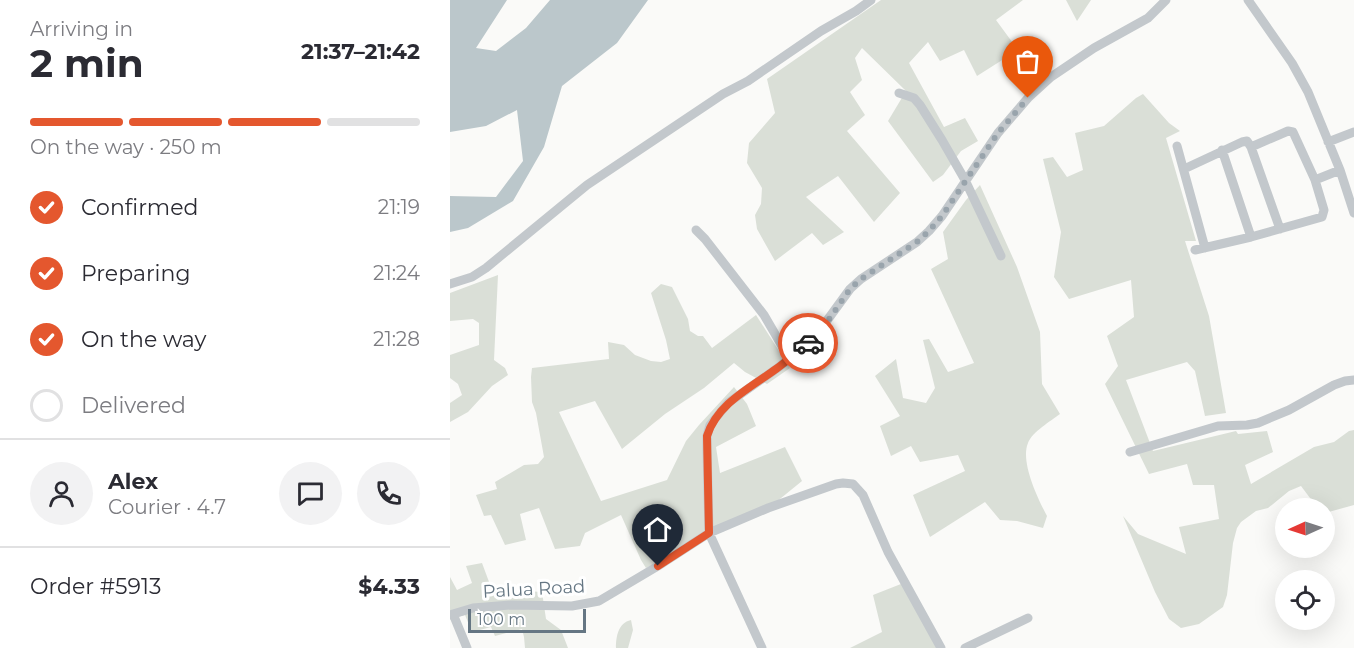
<!DOCTYPE html>
<meta charset="utf-8">
<style>
body{margin:0;font-family:Montserrat,sans-serif;background:#f2f2f3;color:#2b2b33;height:100vh;display:flex;flex-direction:column;font-size:22px;white-space:nowrap}
*{box-sizing:border-box;margin:0}
p{font-size:20px;color:#7c7c81}
.icon{flex:none;width:33px;height:33px;fill:none;stroke:currentColor;stroke-width:2;stroke-linecap:round;stroke-linejoin:round}
.map{position:relative;flex:1;overflow:hidden}
.panel{display:flex;flex-direction:column;background:#fff;width:450px}
.panel>*{flex:none}
.needle{width:39px;rotate:267deg}
.controls{position:absolute;left:825px;top:498px;display:grid;gap:12px}
.controls a{display:grid;place-items:center;width:60px;height:60px;border-radius:50%;background:#fff;box-shadow:0 6px 24px #0002;font-size:30px}
.scale{position:absolute;left:18px;bottom:15px;width:118px;box-sizing:border-box;padding-left:6px;border:3px solid #657683;border-top:0;font-size:16px;line-height:21px;white-space:nowrap;color:#657683;-webkit-text-stroke:4px #fff;paint-order:stroke}
.pin{position:absolute;display:grid;place-items:center;width:51px;height:51px;color:#fff;margin:-62px -26px;border-radius:50% 50% 50% 0;rotate:-45deg;box-shadow:0 0 6px #0007}
.pin .icon{rotate:45deg}
.courier{position:absolute;display:grid;place-items:center;width:60px;height:60px;margin:-30px;border:4px solid #e4572e;border-radius:50%;background:#fff;color:#222;box-shadow:0 2px 8px #0007}
.headline em{font-style:normal;font-weight:700}
.headline div{display:flex;flex-direction:column-reverse}
.headline{display:flex;align-items:center;justify-content:space-between;height:102px;padding:0 30px}
h1{font-size:39px;font-weight:700;line-height:45px}
.bar{display:grid;grid-template-columns:repeat(4,1fr);gap:9px 6px;align-content:center;height:72px;padding:0 30px}
.bar i{height:8px;border-radius:4px;background:#e1e1e2}
.bar .selected{background:#e4572e}
.bar p{grid-column:span 4}
.line{display:flex;align-items:center;gap:15px;padding:0 30px;border-top:2px solid #e1e1e2}
.line div{flex:1}
.round{display:grid;place-items:center;flex:none;width:63px;height:63px;border-radius:32px;background:#f2f2f3}
ol{padding:0 30px;list-style:none}
li{display:flex;align-items:center;gap:18px;height:66px}
li p{margin-inline-start:auto}
li .icon{padding:6px;border-radius:50%;background:#e4572e;color:#fff;stroke-width:4}
li:last-child{color:#7c7c81}
li i{width:33px;height:33px;border:3px solid #e1e1e2;border-radius:50%}
main{display:flex;flex:1;min-height:0}
.map>svg:first-child{display:block}
.green{fill:#dadfd7}
.water{fill:#bbc7cb}
.lines{fill:none;stroke-linecap:round;stroke-linejoin:round}
.minor{stroke:#c3c8cc;stroke-width:9}
.done{stroke:#99a4ac;stroke-width:6;stroke-dasharray:0 10.8}
.route{stroke:#e4572e;stroke-width:8}
.labels{text-anchor:middle;stroke-width:6;stroke-linejoin:round;paint-order:stroke}
.street-label{font-size:18px;fill:#657683;stroke:#fff}
</style>
<main>
<section class="panel">
<div class="headline"><div><h1>2 min</h1><p>Arriving in</p></div><em>21:37–21:42</em></div>
<div class="bar"><i class="selected"></i><i class="selected"></i><i class="selected"></i><i></i><p>On the way · 250 m</p></div>
<ol>
<li><svg class="icon" aria-label="check" viewBox="0 0 24 24"><path d="M5 12l5 5 9-10"/></svg>Confirmed<p>21:19</p></li>
<li><svg class="icon" aria-label="check" viewBox="0 0 24 24"><path d="M5 12l5 5 9-10"/></svg>Preparing<p>21:24</p></li>
<li><svg class="icon" aria-label="check" viewBox="0 0 24 24"><path d="M5 12l5 5 9-10"/></svg>On the way<p>21:28</p></li>
<li><i></i>Delivered</li>
</ol>
<div class="line" style="height:108px"><a class="round"><svg class="icon" aria-label="person" viewBox="0 0 24 24"><circle cx="12" cy="8" r="4"/><path d="M4 21q1-7 8-7t8 7"/></svg></a><div><b>Alex</b><p>Courier · 4.7</p></div><a class="round"><svg class="icon" aria-label="chat" viewBox="0 0 24 24"><path d="M4 5h16v11H9l-5 4z"/></svg></a><a class="round"><svg class="icon" aria-label="phone" viewBox="0 0 24 24"><path d="M5 4h4l2 5-3 2q2 4 5 5l2-3 5 2v4C11 20 4 13 5 4z"/></svg></a></div>
<div class="line" style="height:78px"><div>Order #5913</div><b>$4.33</b></div>
</section>
<div class="map">
<svg width="904" height="648" viewBox="0 0 904 648">
<rect width="100%" height="100%" fill="#fafaf8"/>
<path class="green" d="M431,0H573L546,20L568,50L527,76L514,50L490,61L478,42L459,63L494,127L515,118L528,141L511,151L493,175L483,182L438,121L456,91L412,48L405,58L412,80L400,92L415,115L397,131L450,193L424,222L388,176L356,197L394,232L373,245L362,233L325,261L307,229L305,215L311,204L312,188L297,163L299,143L325,113L317,79Z
M616,0H641L627,21Z
M693,94L719,123L730,131L716,138L746,241H735L759,316L776,413L755,416L745,371L737,362L676,380L703,451L786,431L788,434L817,431L823,452L795,465L801,484L864,447L884,442L899,431L904,430V505L875,513L874,508H867L863,502L851,486L839,491L818,508L806,511L791,522L787,528L783,543L777,595L773,607L749,624L731,628L719,619L705,592L673,516L688,534L736,554L729,527L769,519L764,485H743L737,464L699,474L655,384L668,366L657,336L684,317L681,280L619,299L604,277L611,232L593,159L603,157L617,177L633,170L625,133L654,126L686,98Z
M530,185L567,267L590,332L592,384L610,414C601,421 582,432 578,443C570,462 588,499 597,516L593,528L567,521L550,520L535,502L480,537L463,495L515,471L508,455L470,462L461,446L441,456L430,426L450,416L425,376L446,359L453,398L476,403L485,388L473,340L479,339L498,372L524,363L481,269L498,259L493,232L516,200Z
M48,275L44,360L55,368L58,375L42,386L18,412L0,422V403L12,395L8,384L0,378V355L29,345V323L23,319L0,321V293Z
M211,284L222,287L238,319L240,331L248,336H253L262,348L306,315L340,368L317,384L295,372L284,363L254,388L215,414L172,449L145,401L109,412L151,501L217,480L236,441L249,425L284,387L297,404L306,426L266,447L270,473L335,447L352,481L309,516L271,531L196,568L191,560L171,515L135,533L130,546L105,549L89,508L70,514L76,540L55,545L41,515L34,516L26,495L47,489L45,482L74,465L88,464L94,457L86,413L82,402L81,377L82,368L159,359L158,342L174,345L185,355L201,361L211,362L220,359L216,340L201,293Z
M32,563L45,598L76,591L92,592L96,619L111,630L118,648H75L74,637L72,629L45,636L41,627L22,632L15,615L0,619V577L7,590L22,583L16,566Z
M456,582L492,648H400L432,632L423,595Z
M181,620L183,630L178,648H166C166,637 168,623 181,620Z"/>
<path class="water" d="M0,0H57L26,48L46,51L76,28L100,0H198L167,43L112,86L94,147L63,201L18,228L0,232V196L46,197L73,161L67,110L36,126L0,132Z"/>
<g class="lines">
<path class="minor" d="M798,0L842,63L858,92L890,170L904,213
M449,93L464,98L470,105L492,140L515,180L551,256
M878,142L904,132
M727,146L755,248
M801,147L838,131L843,132L865,180
M772,150L801,237
M734,169L792,142L797,141L801,147L830,229
M246,230L255,239L314,315L339,358
M745,250L801,237L872,217L874,210L865,180L890,170
M0,284L22,277L36,268L137,185L273,94L298,81L371,31L406,11L421,0
M680,452L768,426L797,425L808,423L839,410L884,385L895,381L904,380
M3,614L17,648
M0,615L23,608L61,605L122,606L149,601L208,566L259,533L318,508L386,484L393,483L403,484L413,495L438,552L491,648
M312,648L259,533L257,449V436L260,425L278,403L329,367L365,337L400,289L411,279L467,242L479,231L492,216L548,133L578,98L601,77L644,48L698,18L716,0
M515,648L578,618"/>
</g>
<g class="lines">
<path class="done" d="M358,343L373,328L400,289L411,279L467,242L479,231L492,216L548,133L578,98"/>
<path class="route" d="M208,566L259,533L257,436C267,404 300,388 326,369C337,361 347,352 358,343"/>
</g>
<g class="labels">
<g class="street-label">
<text transform="translate(84 589) rotate(-3)" y="6">Palua Road</text>
</g>
</g>
</svg>
<div class="controls">
<a><svg class="needle" viewBox="-14 -14 28 28"><path d="M0-13l5 13h-10z" fill="#e53935"/><path d="M0 13l5-13h-10z" fill="#7c7c81"/></svg></a>
<a><svg class="icon" aria-label="locate" viewBox="0 0 24 24"><circle cx="12" cy="12" r="6"/><path d="M12 2v4M12 18v4M2 12h4M18 12h4"/></svg></a>
</div>
<div class="scale">100 m</div>
<div class="pin" style="left:578px;top:98px;background:#ea580c"><svg class="icon" aria-label="bag" viewBox="0 0 24 24"><path d="M5 8h14l-1 12H6zM9 8a3 3 0 0 1 6 0"/></svg></div>
<div class="pin" style="left:208px;top:566px;background:#1f2937"><svg class="icon" aria-label="home" viewBox="0 0 24 24"><path d="M3 11l9-7 9 7M6 9v11h12V9"/></svg></div>
<div class="courier" style="left:358px;top:343px"><svg class="icon" aria-label="car" viewBox="0 0 24 24"><path d="M5 17H2v-5l4-1 3-4h7l3 4 3 1v5h-3M9 17h6M6 11h13"/><circle cx="7" cy="17" r="2"/><circle cx="17" cy="17" r="2"/></svg></div>
</div>
</main>
